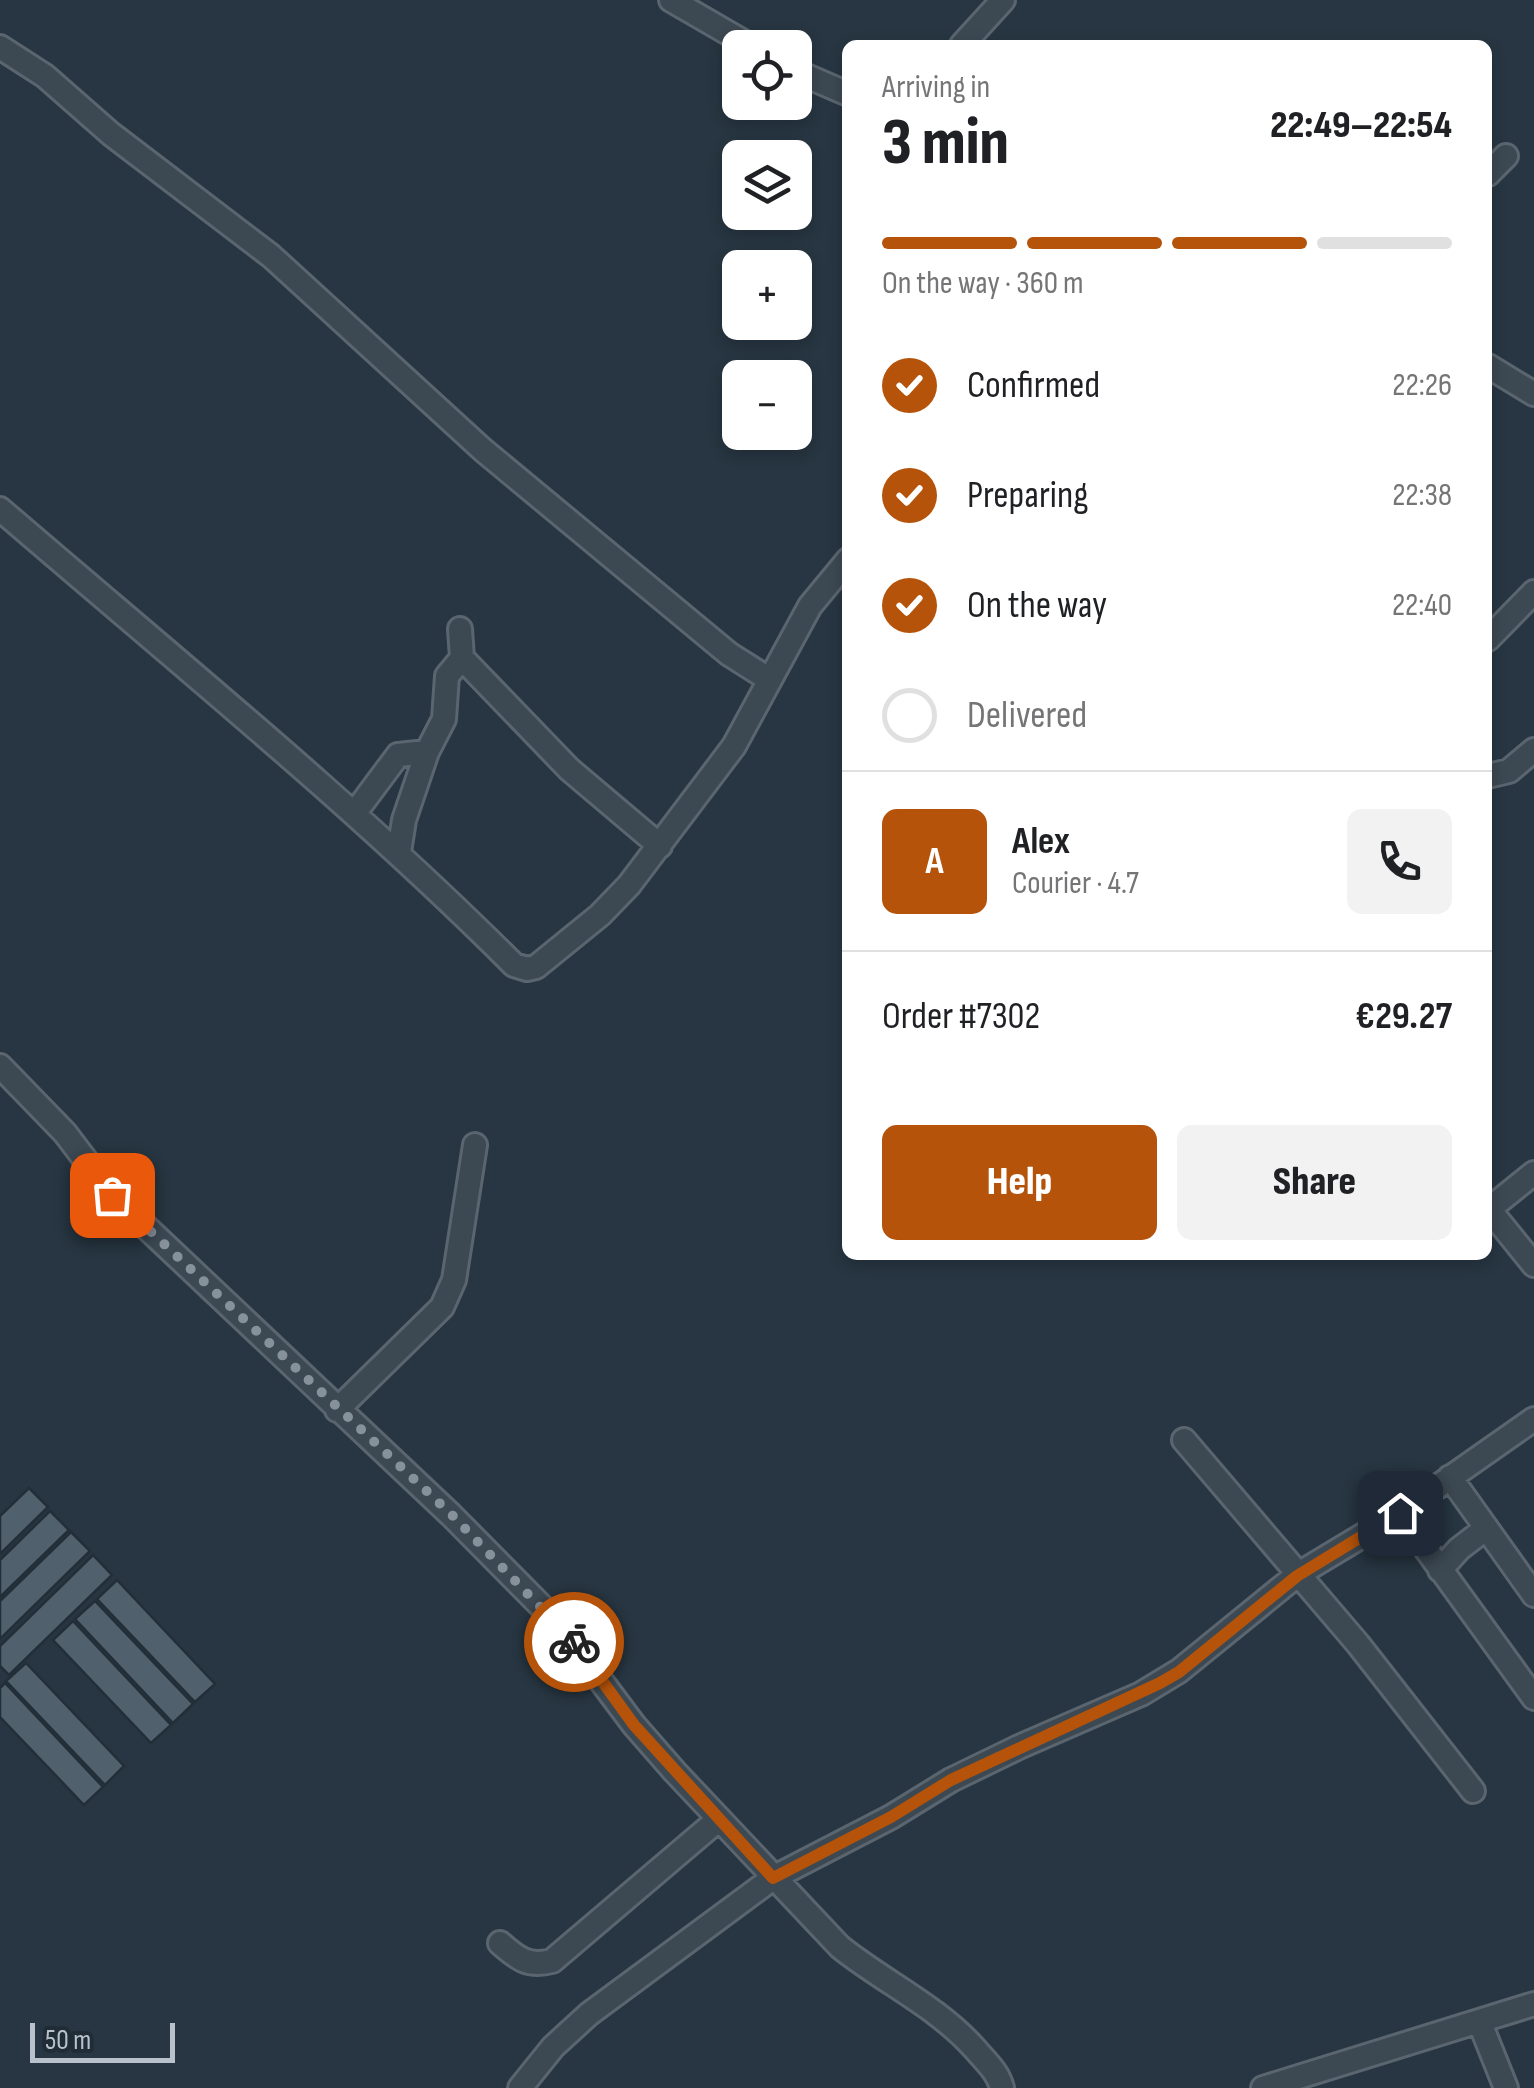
<!DOCTYPE html>
<meta charset="utf-8">
<style>
body{margin:0;font-family:"Sofia Sans Condensed",sans-serif;background:#f2f2f2;color:#202124;height:100vh;display:flex;flex-direction:column;font-size:38px;white-space:nowrap}
*{box-sizing:border-box;margin:0}
p{font-size:32px;color:#757577}
.icon{flex:none;width:55px;height:55px;fill:none;stroke:currentColor;stroke-width:2;stroke-linecap:round;stroke-linejoin:round}
.map{position:relative;flex:1;overflow:hidden}
.side{position:absolute;left:842px;top:40px;width:650px;height:1220px;display:flex;flex-direction:column;background:#fff;border-radius:15px;box-shadow:0 5px 15px #0003}
.side>*{flex:none}
.buttons{position:absolute;left:722px;top:30px;display:grid;gap:20px}
.buttons a{display:grid;place-items:center;width:90px;height:90px;border-radius:15px;background:#fff;box-shadow:0 5px 15px #0003;font-size:50px}
.scale{position:absolute;left:30px;bottom:25px;width:145px;box-sizing:border-box;padding-left:10px;border:5px solid #b9c2cc;border-top:0;font-size:28px;line-height:35px;white-space:nowrap;color:#b9c2cc;-webkit-text-stroke:8px #202d37;paint-order:stroke}
.pin{position:absolute;display:grid;place-items:center;width:85px;height:85px;color:#fff;margin:-42px;border-radius:20px;box-shadow:0 5px 15px #0006}
.courier{position:absolute;display:grid;place-items:center;width:100px;height:100px;margin:-50px;border:8px solid #b45309;border-radius:50%;background:#fff;color:#222;box-shadow:0 2px 12px #0007}
.head em{font-style:normal;font-weight:800}
.head div{display:flex;flex-direction:column-reverse}
.head{display:flex;align-items:center;justify-content:space-between;height:170px;padding:0 40px}
h1{font-size:65px;font-weight:800;line-height:75px}
.bar{display:grid;grid-template-columns:repeat(4,1fr);gap:15px 10px;align-content:center;height:120px;padding:0 40px}
.bar i{height:12px;border-radius:8px;background:#e0e0e0}
.bar .active{background:#b45309}
.bar p{grid-column:span 4}
.line{display:flex;align-items:center;gap:25px;padding:0 40px;border-top:2px solid #e0e0e0}
.line div{flex:1}
.round{display:grid;place-items:center;flex:none;width:105px;height:105px;border-radius:15px;background:#f2f2f2}
ol{padding:0 40px;list-style:none}
li{display:flex;align-items:center;gap:30px;height:110px}
li p{margin-inline-start:auto}
li .icon{padding:10px;border-radius:50%;background:#b45309;color:#fff;stroke-width:4}
li:last-child{color:#757577}
li i{width:55px;height:55px;border:5px solid #e0e0e0;border-radius:50%}
.button{display:flex;gap:20px;margin-top:auto;padding:20px 40px}
.button a{flex:1;height:115px;border-radius:15px;background:#b45309;color:#fff;font-size:40px;font-weight:800;line-height:115px;text-align:center}
.button a+a{background:#f2f2f2;color:#202124}
.map>svg:first-child{display:block}
.building{fill:#51606d;stroke:#222f39;stroke-width:2.5}
.lines{fill:none;stroke-linecap:round;stroke-linejoin:round}
.minor-casing{stroke:#5a656f;stroke-width:28}
.minor{stroke:#3c4852;stroke-width:22}
.done{stroke:#86919c;stroke-width:10;stroke-dasharray:0 18}
.route{stroke:#b45309;stroke-width:12}
</style>
<div class="map">
<svg width="1534" height="2088" viewBox="0 0 1534 2088">
<rect width="100%" height="100%" fill="#273642"/>
<path class="building" d="M29,1488L48,1507L0,1554V1516Z
M50,1511L69,1530L0,1597V1560Z
M71,1532L90,1551L0,1639V1601Z
M93,1555L112,1575L9,1675L0,1666V1646Z
M117,1580L215,1684L195,1702L97,1599Z
M95,1601L193,1704L173,1723L75,1619Z
M73,1621L171,1725L151,1743L53,1640Z
M26,1663L124,1766L105,1785L6,1681Z
M5,1683L103,1787L84,1805L0,1717V1688Z"/>
<g class="lines">
<g class="minor-casing">
<path id="minor" d="M671,0L754,48
M962,45L1003,0
M0,47L45,76L111,134L271,256L483,450L729,654L770,680
M795,71L848,94
M1488,174L1506,156
M1488,366L1534,394
M0,509C174,659 352,803 514,965L527,969L536,967L600,915L629,885L734,746L810,606L848,560
M460,629L462,658L569,769L660,846
M1488,639L1534,592
M1488,776L1509,771L1534,750
M354,814L398,755L427,752
M399,852L404,820L427,752L444,719L447,676L462,658
M0,1066L65,1133L112,1195L451,1515L557,1622L634,1725L675,1772L840,1947C885,1983 937,2006 976,2050C987,2063 998,2072 1002,2088
M1534,1173L1493,1206L1492,1213L1534,1265
M337,1410L442,1307L454,1280L475,1145
M1184,1440L1358,1644L1473,1791
M1450,1477L1534,1595
M1400,1513L1534,1698
M1440,1570L1459,1549L1485,1529
M500,1943C518,1959 528,1967 552,1961L719,1819
M1480,2023L1506,2088
M520,2088L553,2047L589,2014L773,1878L891,1817L951,1780L1019,1747L1141,1694L1179,1671L1297,1575L1400,1513L1534,1419
M1263,2088L1534,2004"/>
</g>
<use href="#minor" class="minor"/>
</g>
<g class="lines">
<path class="done" d="M112,1195L451,1514L574,1642"/>
<path class="route" d="M574,1642L634,1725L773,1878L891,1817L951,1780L1160,1683L1179,1672L1297,1576L1400,1513"/>
</g>
</svg>
<div class="buttons">
<a><svg class="icon" aria-label="locate" viewBox="0 0 24 24"><circle cx="12" cy="12" r="6"/><path d="M12 2v4M12 18v4M2 12h4M18 12h4"/></svg></a>
<a><svg class="icon" aria-label="layers" viewBox="0 0 24 24"><path d="M12 4l9 5-9 5-9-5zM3 14l9 5 9-5"/></svg></a>
<a>+</a>
<a>−</a>
</div>
<div class="scale">50 m</div>
<div class="pin" style="left:112px;top:1195px;background:#ea580c"><svg class="icon" aria-label="bag" viewBox="0 0 24 24"><path d="M5 8h14l-1 12H6zM9 8a3 3 0 0 1 6 0"/></svg></div>
<div class="pin" style="left:1400px;top:1513px;background:#1f2937"><svg class="icon" aria-label="home" viewBox="0 0 24 24"><path d="M3 11l9-7 9 7M6 9v11h12V9"/></svg></div>
<div class="courier" style="left:574px;top:1642px"><svg class="icon" aria-label="bike" viewBox="0 0 24 24"><circle cx="6" cy="16" r="4"/><circle cx="18" cy="16" r="4"/><path d="M6 16l4-8h5l3 8M10 8l3 8H6M13 5h3"/></svg></div>
<section class="side">
<div class="head"><div><h1>3 min</h1><p>Arriving in</p></div><em>22:49–22:54</em></div>
<div class="bar"><i class="active"></i><i class="active"></i><i class="active"></i><i></i><p>On the way · 360 m</p></div>
<ol>
<li><svg class="icon" aria-label="check" viewBox="0 0 24 24"><path d="M5 12l5 5 9-10"/></svg>Confirmed<p>22:26</p></li>
<li><svg class="icon" aria-label="check" viewBox="0 0 24 24"><path d="M5 12l5 5 9-10"/></svg>Preparing<p>22:38</p></li>
<li><svg class="icon" aria-label="check" viewBox="0 0 24 24"><path d="M5 12l5 5 9-10"/></svg>On the way<p>22:40</p></li>
<li><i></i>Delivered</li>
</ol>
<div class="line" style="height:180px"><b class="round" style="background:#b45309;color:#fff">A</b><div><b>Alex</b><p>Courier · 4.7</p></div><a class="round"><svg class="icon" aria-label="phone" viewBox="0 0 24 24"><path d="M5 4h4l2 5-3 2q2 4 5 5l2-3 5 2v4C11 20 4 13 5 4z"/></svg></a></div>
<div class="line" style="height:130px"><div>Order #7302</div><b>€29.27</b></div>
<div class="button"><a>Help</a><a>Share</a></div>
</section>
</div>
